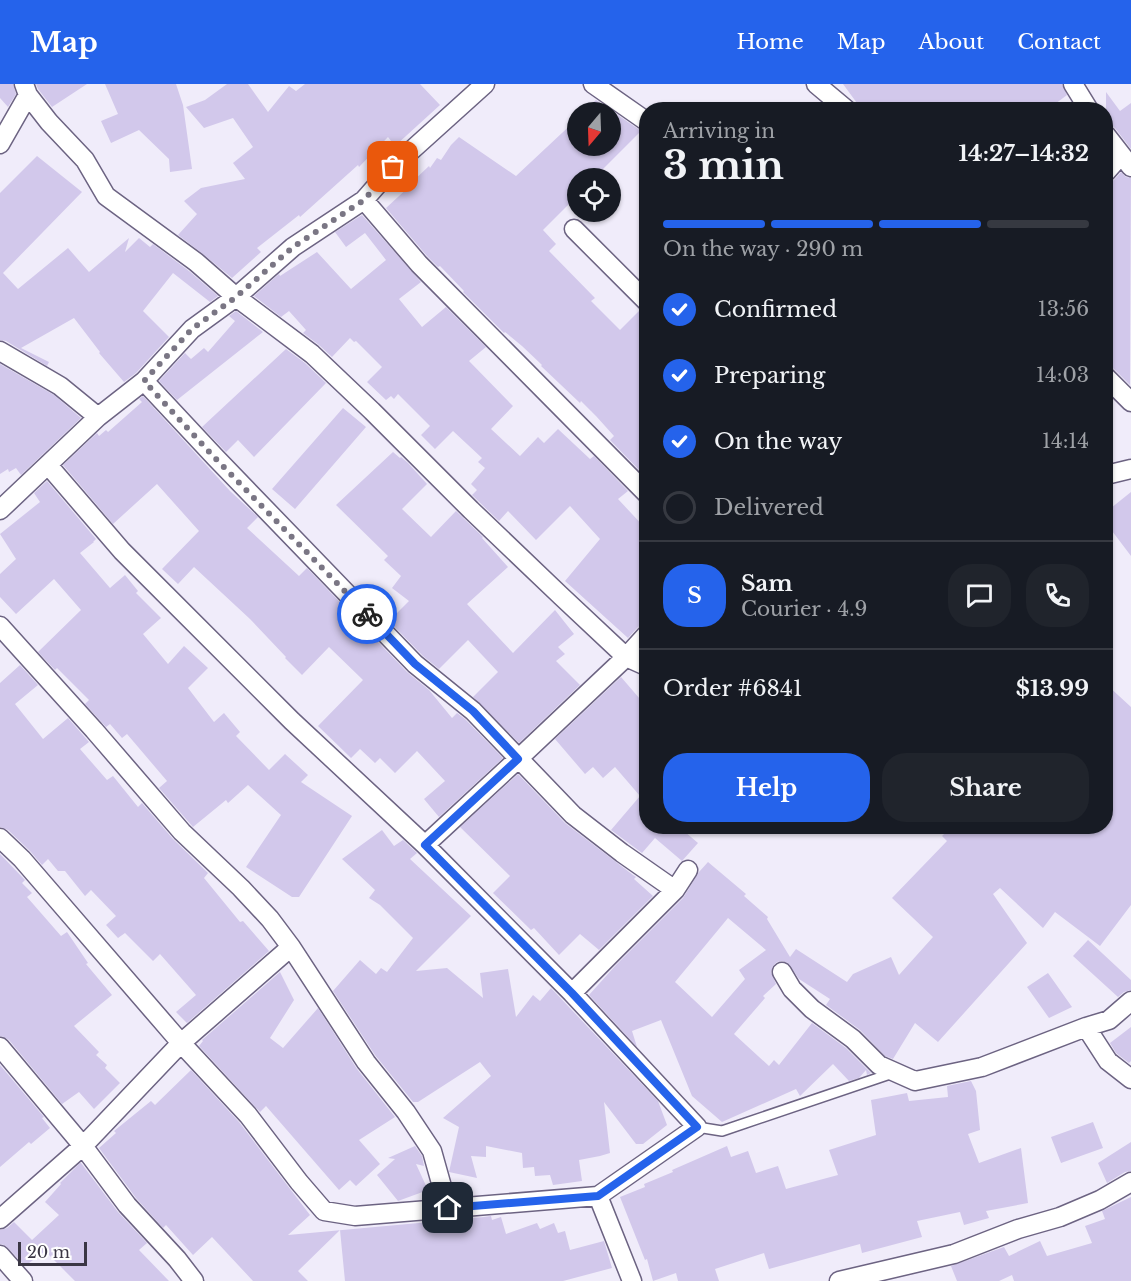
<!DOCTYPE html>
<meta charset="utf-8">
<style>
body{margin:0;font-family:"Libre Baskerville",serif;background:#20242c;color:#f1f3f6;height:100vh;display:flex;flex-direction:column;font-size:22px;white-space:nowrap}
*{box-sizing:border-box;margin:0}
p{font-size:20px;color:#9ea1a6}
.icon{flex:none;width:33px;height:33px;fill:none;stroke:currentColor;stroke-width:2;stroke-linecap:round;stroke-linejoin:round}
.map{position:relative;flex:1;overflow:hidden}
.drawer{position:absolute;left:639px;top:18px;width:474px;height:732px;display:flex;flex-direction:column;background:#171b24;border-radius:24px;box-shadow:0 2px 4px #0004}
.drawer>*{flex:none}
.needle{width:39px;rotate:199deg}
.buttons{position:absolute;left:567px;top:18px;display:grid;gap:12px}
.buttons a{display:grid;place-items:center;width:54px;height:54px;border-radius:50%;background:#171b24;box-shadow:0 2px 4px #0004;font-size:30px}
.scale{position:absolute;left:18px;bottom:15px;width:69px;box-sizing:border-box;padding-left:6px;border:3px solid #3a3644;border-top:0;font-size:16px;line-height:21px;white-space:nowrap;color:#3a3644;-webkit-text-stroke:4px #fff;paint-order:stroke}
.pin{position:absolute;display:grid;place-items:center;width:51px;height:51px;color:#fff;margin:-26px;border-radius:12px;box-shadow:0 3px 9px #0006}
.courier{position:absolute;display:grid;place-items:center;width:60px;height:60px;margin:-30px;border:4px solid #2563eb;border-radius:50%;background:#fff;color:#222;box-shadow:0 2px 8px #0007}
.overview em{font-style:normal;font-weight:700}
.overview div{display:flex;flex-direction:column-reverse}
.overview{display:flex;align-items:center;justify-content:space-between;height:102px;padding:0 24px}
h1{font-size:39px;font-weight:700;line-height:45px}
.bar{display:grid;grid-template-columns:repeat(4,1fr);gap:9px 6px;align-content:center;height:72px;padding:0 24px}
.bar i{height:8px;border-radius:4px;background:#363941}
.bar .selected{background:#2563eb}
.bar p{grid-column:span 4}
.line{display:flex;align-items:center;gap:15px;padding:0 24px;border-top:2px solid #363941}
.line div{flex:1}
.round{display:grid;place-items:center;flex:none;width:63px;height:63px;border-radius:24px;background:#20242c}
ol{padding:0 24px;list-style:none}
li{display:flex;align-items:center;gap:18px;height:66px}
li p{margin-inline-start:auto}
li .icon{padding:6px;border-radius:50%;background:#2563eb;color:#fff;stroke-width:4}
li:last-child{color:#9ea1a6}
li i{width:33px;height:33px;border:3px solid #363941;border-radius:50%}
.primary-button{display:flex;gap:12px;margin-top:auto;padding:12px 24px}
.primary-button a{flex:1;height:69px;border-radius:24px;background:#2563eb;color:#fff;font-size:24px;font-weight:700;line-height:69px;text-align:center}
.primary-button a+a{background:#20242c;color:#f1f3f6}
header{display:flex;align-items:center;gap:36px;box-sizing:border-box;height:84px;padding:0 30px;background:#2563eb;color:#fff}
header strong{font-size:28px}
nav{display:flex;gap:33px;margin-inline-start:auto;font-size:21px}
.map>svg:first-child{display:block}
.building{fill:#d2c8eb;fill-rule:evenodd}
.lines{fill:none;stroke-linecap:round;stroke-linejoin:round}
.lane-casing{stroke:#6c6382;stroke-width:12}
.street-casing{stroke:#6c6382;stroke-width:21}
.lane{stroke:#fff;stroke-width:9}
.street{stroke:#fff;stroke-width:18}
.done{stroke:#7a7684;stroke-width:6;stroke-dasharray:0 10.8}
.route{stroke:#2563eb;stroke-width:8}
</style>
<header>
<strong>Map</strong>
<nav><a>Home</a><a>Map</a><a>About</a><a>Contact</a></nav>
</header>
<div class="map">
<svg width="1131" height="1197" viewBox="0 0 1131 1197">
<rect width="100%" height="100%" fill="#f0ecfa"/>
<path class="building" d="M0,0H13L16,10L8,23L0,14Z
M36,0H87L52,23L38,5Z
M105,0H176L183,21L192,85L170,88L169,75L139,46L111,59L101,37L118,30Z
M227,0H248L268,28L289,2L296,7L305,0H420L440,21L395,62L388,53L359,83L358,81L300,133L299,131L257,164L261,168L232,194L203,170L178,151L197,130L184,117L201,104L245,95L233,79L253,63L233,34L204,44L186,23L205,16Z
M843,0H1062L1067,11L1047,26H862Z
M1106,8L1120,27L1131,19V65L1115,44L1111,41L1106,40Z
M596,16L641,47L594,94H578V111L543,146L556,160L549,167L595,214L591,217L620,246L640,226L646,228V388L644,391L610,356L614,352L596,332L581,317L580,319L541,282L542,281L522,262L505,248L504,249L463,208L464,207L440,182L438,183L427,172L386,124L411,101L410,100L429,82L430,84L437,74L441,76L451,61L459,53L516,92L578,34V62H610V28H583Z
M37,72L82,108L3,189L18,205L68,164L89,188L129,154L125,168L139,154L150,163L153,160L189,187L218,212L210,218L173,189L143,227L169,253L136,289L124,298L99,269L100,268L74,234L21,264L49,278L47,282L6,257L0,256V109Z
M1121,88L1126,93L1131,94L1130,301L1114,285L1106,282V99L1114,96Z
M362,131L421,198L399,215L422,243L446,223L486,263L469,277L513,322L491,345L520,372L538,353L544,359L558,345L590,375L594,372L628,407L618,415L646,445V540L638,543L628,554L565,497L600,455L570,422L536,456L508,427L499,437L472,411L477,406L471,400L485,384L478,378L482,374L453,347L435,365L421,351L430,342L398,310L394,315L391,312L386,316L367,298L382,283L356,257L354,258L350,254L332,273L319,261L303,249L306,246L289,227L281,233L254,212L279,190L280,192L317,168L351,205L386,176L365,149L346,163L335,148Z
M236,227L263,248L177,316L159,297L185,269L191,275L204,264L208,268L235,237L229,232Z
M286,265L305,279L326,299L254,373L238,356L226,368L202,343Z
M0,280L54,311L81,334L21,391L16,384L9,388L8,385L0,390Z
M143,312L230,407L258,433L247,444L299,492L307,484L407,588L429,606L452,634L457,629L465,635L503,674L439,733L424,715L445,697L417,667L395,689L380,674L375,679L360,665L351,674L318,642L363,596L329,563L302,591L285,574L286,573L250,535L194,483L178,500L162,485L199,447L157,400L113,440L63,381L97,349L99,352L106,346L108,348L142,318L139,315Z
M343,324L366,343L295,425L272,405Z
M393,368L400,374L401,373L408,379L427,400L402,425L431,453L456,427L483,453L482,454L508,483L467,520L513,569L555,526L574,550L558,563L565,570L556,577L580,601L519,659L473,613L498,588L468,556L439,585L423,572L389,537L409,517L392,504L401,492L384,476L388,472L336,421Z
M47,397L96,455L93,458H94L80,469L110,504L125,491L138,507L136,509L161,534L143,550L168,580L184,562L208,584L188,604L214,638L224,629L240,648L236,652L269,686L285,670L308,691L301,698L352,732L299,813H292L246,783L281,731L248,701L228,719L226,716L193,743L159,704L167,697L127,650L122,654L110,640L106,643L85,620L89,616L57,584L55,586L38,568L81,526L54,495L16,530L0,513V490L16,475L0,450L40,418L34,409Z
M1131,408V472L1106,439V428Z
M20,581L38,601L15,620L43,655L68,634L89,658L80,665L107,696L113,692L138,723L142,719L173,755L208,789L204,794L240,838L243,837L269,867L187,939L176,928L196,911L160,870L153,877L125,849L118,854L106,841L116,832L91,806L85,812L65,787H58L48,775L42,781L30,767L8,746L0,743V599Z
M621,593L646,622V742H678L698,759L682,777L655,754L642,769L611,746L640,712L615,683L603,694L593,683L585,690L555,655Z
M1106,600L1131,623V821L1100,862L1055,828L1043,844L1000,804L993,810L1027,859L938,958L915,939L893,975L885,972L860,946L826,921L830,915L799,895L788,879L782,877L777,878L773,882L771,888L776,900L763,912L765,914L734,950L769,982L774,976L779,981L812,939L846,964L871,989L867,991L866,986L859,994L849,997L833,980L800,1012L796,1005L722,1038L692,1012L661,936L632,947L637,963L589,911L616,881L683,814L699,788L708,778L746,810L744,812L768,833L767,835L790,873L796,865L847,898L853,890L891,873L899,891L933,853L892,814L947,757L942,752L952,742H1106ZM728,834L766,866L739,886L745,895L712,933L675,898Z
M518,690L565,739L633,791L636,793L634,795L653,812L599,866L580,850L559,871L534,844L531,846L493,809L510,792L460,743Z
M382,746L394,762L403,756L417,769L410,775L471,832L416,887L447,884L483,914L480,889L508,885L516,933L533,911L540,917L551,904L658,1017L667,1041L643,1060H636L604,1018L610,1069L600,1072L579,1076L582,1097L553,1101L550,1091L535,1092L534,1083L523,1084L522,1069L486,1062V1073L471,1072L477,1094L449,1088L459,1043L443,1034L491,992L480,978L418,1018H413L375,971L333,907L360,876L376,890L381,884L387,888L413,854L380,821L369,814L375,806L342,775Z
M0,770L25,796L22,799L32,809L27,813L61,852L67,848L88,879L86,880L112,911L74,942L99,968L96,971L107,981L105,984L120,999L94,1025L79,1008L62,1020L9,956L4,953L0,952Z
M1088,856L1131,896V906L1124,908L1118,913L1073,872Z
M280,888L294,916L270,954L283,964L318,924L357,985L395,1033L359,1056L380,1080L356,1102L350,1096L339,1106L266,1022L260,1028L199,962L203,957L202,956Z
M1048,889L1072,923L1049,934L1027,903Z
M1131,943V977L1129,979L1116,969L1110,959Z
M0,981L44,1033L42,1034L50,1044L31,1060L29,1058L0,1083Z
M191,986L239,1038L310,1131L288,1151L484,1133L491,1132L492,1136L501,1133L506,1150L537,1139L540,1145L554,1139L558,1149L565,1147L570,1166L604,1157L612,1184L563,1197H345L340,1146L298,1187L308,1197H253L212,1153L193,1171L166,1141L163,1144L136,1114L99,1064L116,1049L114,1047L151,1017L155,1021Z
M971,997L976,1007L980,1046L968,1050L979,1079L1021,1064L1028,1119L986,1127L989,1134L964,1141L960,1128L917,1137L922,1153L862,1169L860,1160L769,1185L764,1169L715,1185L719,1197H678L676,1189L653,1197L647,1175L645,1176L620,1113L645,1103L644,1100L673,1088L672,1086L727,1062L731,1073L748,1067L756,1089L778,1082L786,1105L838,1091L829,1066L876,1051L871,1016L907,1009L909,1017L948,1013L947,1002Z
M1093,1038L1103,1064L1061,1079L1051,1053Z
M1131,1058V1087L1125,1088L1107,1099L1098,1079Z
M415,1062L422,1072L424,1082L416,1080L428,1106L398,1117L377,1091L395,1075L388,1074Z
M80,1079H81L118,1128L147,1159L139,1166L169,1197H75L45,1167L25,1182L8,1164L4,1161L0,1160V1146L7,1144L14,1138L32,1156L59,1131L45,1118L61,1100L60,1099Z
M1131,1113V1197H1014L1012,1191L999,1197H957L951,1182L1004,1163L1009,1172L1040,1157L1047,1172L1092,1159L1085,1142L1105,1135L1102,1127Z"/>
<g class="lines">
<g class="lane-casing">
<path id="lane" d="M697,1043L722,1047L893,989"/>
</g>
<g class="street-casing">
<path id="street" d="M24,0L28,11L49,38L85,76L106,112L196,178L236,213L312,270L372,327L471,426L561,512L626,573L646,582
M593,0L646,37
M816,0L847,26
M1073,0L1089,26
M1106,51L1131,83
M0,60L28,11
M1106,88L1121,71
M364,116L419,180L646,409
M574,145L646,217
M0,267L60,302L98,333
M1106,293L1131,318
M144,297L215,373L415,580L473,627L573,731L622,769L675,806
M1106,391L1131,385
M0,426L98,333L144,297L192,245L236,213L293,163L364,116L393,83L485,0
M0,542L94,646L182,748L241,804L270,835L291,863L366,978L406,1028L432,1067L448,1124
M0,754L22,775L181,959L248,1031L299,1098L324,1127L355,1132L598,1112L697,1043L572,909L425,761L292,637L122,467L48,381
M425,761L518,675L626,573L646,551
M782,888L792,905L812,925L853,955L879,981L915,997L982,983L1086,943L1109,936L1131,917
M572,909L675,806L688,786
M1086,943L1108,977L1131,995
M0,963L83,1062L127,1121L177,1175L194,1197
M598,1112L632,1197
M0,1135L83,1062L181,959L291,863
M0,1171L23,1197
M839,1197L954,1170L1018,1145L1060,1133L1100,1116L1131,1098"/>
</g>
<use href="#lane" class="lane"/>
<use href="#street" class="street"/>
</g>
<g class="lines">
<path class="done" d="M367,530L214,373L144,297L192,245L236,213L293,163L364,116L393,83"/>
<path class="route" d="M367,530L415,580L473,627L518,675L425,761L572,909L697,1043L598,1112L448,1124"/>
</g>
</svg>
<div class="buttons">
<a><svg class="needle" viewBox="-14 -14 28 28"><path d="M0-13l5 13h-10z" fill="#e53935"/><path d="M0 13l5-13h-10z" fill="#9ea1a6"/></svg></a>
<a><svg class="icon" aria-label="locate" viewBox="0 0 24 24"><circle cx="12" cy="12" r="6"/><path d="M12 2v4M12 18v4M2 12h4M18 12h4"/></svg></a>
</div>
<div class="scale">20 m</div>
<div class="pin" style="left:393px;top:83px;background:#ea580c"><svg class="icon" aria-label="bag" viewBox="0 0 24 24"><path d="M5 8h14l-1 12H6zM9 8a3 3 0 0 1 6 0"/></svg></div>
<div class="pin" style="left:448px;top:1124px;background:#1f2937"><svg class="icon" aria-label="home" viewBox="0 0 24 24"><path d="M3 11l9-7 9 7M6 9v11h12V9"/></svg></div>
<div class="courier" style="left:367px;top:530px"><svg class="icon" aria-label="bike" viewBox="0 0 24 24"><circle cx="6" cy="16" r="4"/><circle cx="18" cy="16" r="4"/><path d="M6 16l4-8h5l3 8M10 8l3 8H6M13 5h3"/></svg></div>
<section class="drawer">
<div class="overview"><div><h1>3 min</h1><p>Arriving in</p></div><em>14:27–14:32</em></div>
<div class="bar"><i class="selected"></i><i class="selected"></i><i class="selected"></i><i></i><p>On the way · 290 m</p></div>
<ol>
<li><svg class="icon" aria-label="check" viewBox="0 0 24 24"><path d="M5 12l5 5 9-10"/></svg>Confirmed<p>13:56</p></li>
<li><svg class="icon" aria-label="check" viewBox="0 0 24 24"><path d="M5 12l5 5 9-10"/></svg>Preparing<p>14:03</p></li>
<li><svg class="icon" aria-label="check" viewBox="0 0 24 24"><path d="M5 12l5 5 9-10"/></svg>On the way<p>14:14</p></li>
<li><i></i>Delivered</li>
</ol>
<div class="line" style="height:108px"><b class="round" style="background:#2563eb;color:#fff">S</b><div><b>Sam</b><p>Courier · 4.9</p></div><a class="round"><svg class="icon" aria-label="chat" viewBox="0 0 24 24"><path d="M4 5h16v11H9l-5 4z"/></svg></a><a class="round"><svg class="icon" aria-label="phone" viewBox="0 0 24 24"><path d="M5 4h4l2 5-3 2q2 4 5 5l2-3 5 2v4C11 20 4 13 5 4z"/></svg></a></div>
<div class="line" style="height:78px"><div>Order #6841</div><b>$13.99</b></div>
<div class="primary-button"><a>Help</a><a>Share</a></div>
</section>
</div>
